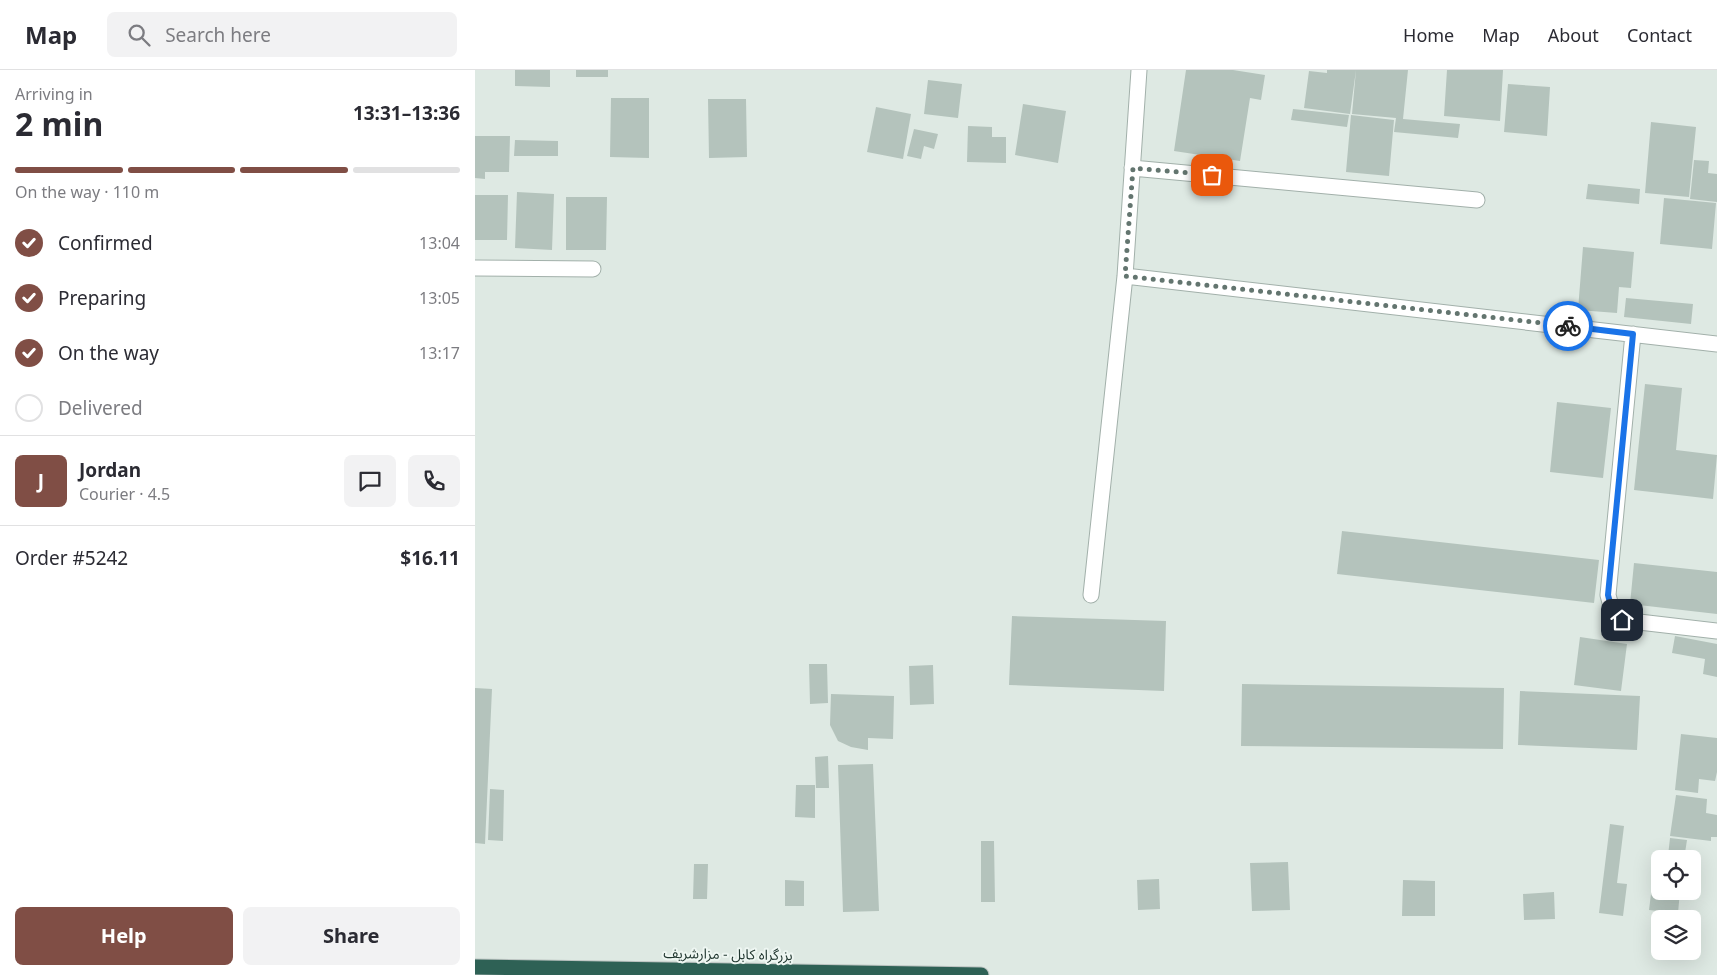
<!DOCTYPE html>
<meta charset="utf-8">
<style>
body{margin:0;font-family:"Noto Sans","Noto Sans Arabic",sans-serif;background:#f2f2f3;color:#2b2b33;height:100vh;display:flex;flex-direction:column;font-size:19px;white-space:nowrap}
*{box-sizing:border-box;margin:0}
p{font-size:16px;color:#7c7c81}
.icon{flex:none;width:28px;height:28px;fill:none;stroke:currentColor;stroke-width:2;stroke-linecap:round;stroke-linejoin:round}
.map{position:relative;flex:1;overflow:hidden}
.drawer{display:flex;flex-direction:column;background:#fff;width:475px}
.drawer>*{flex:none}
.buttons{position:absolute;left:1176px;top:780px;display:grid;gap:10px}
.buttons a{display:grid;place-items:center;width:50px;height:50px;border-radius:8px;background:#fff;box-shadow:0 5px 20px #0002;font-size:25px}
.pin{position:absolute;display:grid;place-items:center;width:42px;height:42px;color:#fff;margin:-21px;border-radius:10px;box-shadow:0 2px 8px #0006}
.courier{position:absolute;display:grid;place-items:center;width:50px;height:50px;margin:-25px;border:4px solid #1a73e8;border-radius:50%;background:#fff;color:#222;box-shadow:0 1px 6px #0007}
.headline em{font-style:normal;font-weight:700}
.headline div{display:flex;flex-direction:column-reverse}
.headline{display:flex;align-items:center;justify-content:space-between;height:85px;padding:0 15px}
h1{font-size:32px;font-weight:700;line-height:38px}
.bar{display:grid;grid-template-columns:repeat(4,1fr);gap:8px 5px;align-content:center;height:60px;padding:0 15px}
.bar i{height:6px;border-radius:4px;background:#e1e1e2}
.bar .current{background:#804e45}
.bar p{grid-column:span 4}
.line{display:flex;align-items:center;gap:12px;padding:0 15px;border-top:1px solid #e1e1e2}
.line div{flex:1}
.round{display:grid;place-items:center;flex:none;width:52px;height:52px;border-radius:8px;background:#f2f2f3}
ol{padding:0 15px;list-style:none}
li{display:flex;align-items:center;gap:15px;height:55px}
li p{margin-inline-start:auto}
li .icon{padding:5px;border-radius:50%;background:#804e45;color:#fff;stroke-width:4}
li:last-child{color:#7c7c81}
li i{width:28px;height:28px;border:2px solid #e1e1e2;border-radius:50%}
.primary-button{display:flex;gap:10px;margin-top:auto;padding:10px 15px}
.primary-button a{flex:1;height:58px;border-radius:8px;background:#804e45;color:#fff;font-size:20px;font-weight:700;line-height:58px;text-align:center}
.primary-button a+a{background:#f2f2f3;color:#2b2b33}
header{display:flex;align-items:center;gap:30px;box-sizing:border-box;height:70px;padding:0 25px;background:#fff;border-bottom:1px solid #e1e1e2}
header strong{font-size:24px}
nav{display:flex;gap:28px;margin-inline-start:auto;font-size:18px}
.search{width:350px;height:45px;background:#f2f2f3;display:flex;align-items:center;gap:12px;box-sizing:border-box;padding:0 18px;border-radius:8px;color:#7c7c81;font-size:19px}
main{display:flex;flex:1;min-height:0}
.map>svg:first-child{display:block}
.building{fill:#b4c3bc}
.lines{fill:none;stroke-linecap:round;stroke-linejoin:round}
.minor-casing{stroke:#a2b0aa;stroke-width:17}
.highway-casing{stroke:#bcc3c1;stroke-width:17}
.minor{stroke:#fff;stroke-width:15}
.highway{stroke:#2e6155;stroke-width:15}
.done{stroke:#63756f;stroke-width:5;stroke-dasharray:0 9}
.route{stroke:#1a73e8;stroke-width:6}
.labels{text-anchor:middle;stroke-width:4;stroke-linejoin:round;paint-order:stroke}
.street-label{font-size:14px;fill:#213730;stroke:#eef6f2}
</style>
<header>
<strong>Map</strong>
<div class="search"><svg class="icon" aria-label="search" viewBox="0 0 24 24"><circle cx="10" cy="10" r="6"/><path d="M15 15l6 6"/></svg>Search here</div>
<nav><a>Home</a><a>Map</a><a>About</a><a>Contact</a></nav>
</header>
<main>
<section class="drawer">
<div class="headline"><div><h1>2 min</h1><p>Arriving in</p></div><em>13:31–13:36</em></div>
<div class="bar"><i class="current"></i><i class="current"></i><i class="current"></i><i></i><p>On the way · 110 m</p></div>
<ol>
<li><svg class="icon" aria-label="check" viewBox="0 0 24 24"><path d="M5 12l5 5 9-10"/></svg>Confirmed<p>13:04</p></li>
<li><svg class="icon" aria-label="check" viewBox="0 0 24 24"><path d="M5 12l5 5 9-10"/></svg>Preparing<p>13:05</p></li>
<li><svg class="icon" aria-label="check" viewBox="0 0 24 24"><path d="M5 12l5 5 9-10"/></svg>On the way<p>13:17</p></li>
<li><i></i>Delivered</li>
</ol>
<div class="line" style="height:90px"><b class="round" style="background:#804e45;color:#fff">J</b><div><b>Jordan</b><p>Courier · 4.5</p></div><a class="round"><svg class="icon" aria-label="chat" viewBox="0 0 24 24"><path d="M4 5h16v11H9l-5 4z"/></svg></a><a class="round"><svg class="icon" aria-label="phone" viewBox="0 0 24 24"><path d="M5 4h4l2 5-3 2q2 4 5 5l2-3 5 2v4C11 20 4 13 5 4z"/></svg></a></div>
<div class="line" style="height:65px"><div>Order #5242</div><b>$16.11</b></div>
<div class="primary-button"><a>Help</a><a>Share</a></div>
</section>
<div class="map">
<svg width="1242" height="905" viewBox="0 0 1242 905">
<rect width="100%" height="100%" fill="#dee9e3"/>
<path class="building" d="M40,0H75V17L40,16Z
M101,0H133V7H101Z
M711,0H758L790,5L786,30L775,28L765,91L699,81Z
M852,0H881L875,44L829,38L834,1L852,3Z
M881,0H933L928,49L985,54L983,68L919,62L921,48L877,44Z
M972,0H1028L1025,51L969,46Z
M453,10L487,14L483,48L449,44Z
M1033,14L1075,17L1072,66L1029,62Z
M136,28H174V88L135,87Z
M233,29H271L272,87L234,88Z
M548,34L591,41L583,93L540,85Z
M401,37L436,44L428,89L392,82Z
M818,39L874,45L872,57L816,50Z
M876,45L919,50L914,106L871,102Z
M1176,52L1221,57L1214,127L1170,123Z
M493,56L517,57V67H531V93L492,92Z
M439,59L463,64L459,79L449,76L446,89L432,86Z
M0,66H35L34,102H10V109L0,108Z
M40,70L83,71V86H39Z
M1219,90L1234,91L1233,103L1242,104V132L1215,129Z
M1113,114L1165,119L1164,134L1111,129Z
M42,122L79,124L77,180L40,178Z
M0,125H33L32,170H0Z
M91,127H132L131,180H91Z
M1189,128L1241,133L1237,179L1185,174Z
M1108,177L1159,182L1156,218L1144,217L1142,243L1103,240Z
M1151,228L1218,234L1216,254L1149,247Z
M1170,314L1207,318L1201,380L1242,385L1238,429L1159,420Z
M1082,332L1136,338L1128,408L1075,402Z
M867,461L1124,490L1119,533L862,504Z
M1159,493L1242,502V544L1155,534Z
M537,546L691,551L689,621L534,615Z
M1200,566L1242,574V607L1228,604L1230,589L1197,583Z
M1105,567L1152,574L1146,621L1099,615Z
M334,594H352L353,633L335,634Z
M458,595L459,634L435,635L434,596Z
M767,614L1029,618L1028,679L766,676Z
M0,618L17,619L10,774L0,773Z
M1045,621L1165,626L1162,680L1043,675Z
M356,624L419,626L418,669L393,668V680L376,677L363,671L355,655Z
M1206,664L1242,668V702L1240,711L1224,709L1223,723L1200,720Z
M353,686L354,718H341L340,687Z
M398,694L404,841L368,842L363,695Z
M321,715H340V748L320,747Z
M15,719L29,720L28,771L13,770Z
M1201,725L1232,729L1231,743L1242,745V767H1236V771L1195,766Z
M1135,754L1149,756L1142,813L1152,814L1148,846L1124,843Z
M1195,768L1212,770L1209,789H1185V821H1205L1203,843L1174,840L1181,784L1193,786Z
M506,771H519L520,832H506Z
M813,792L815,840L777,841L775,793Z
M219,794H233L232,829H218Z
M684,809L685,839L663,840L662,810Z
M310,810L329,811V836H310Z
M928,810L960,811V846H927Z
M1079,822L1080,849L1049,850L1048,824Z"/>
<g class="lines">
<g class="minor-casing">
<path id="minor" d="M657,98L1002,130
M0,198L118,199
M650,206L1242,274
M1158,264L1133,525L1137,540L1147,550L1242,561
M616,525L650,206L664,0"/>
</g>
<g class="highway-casing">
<path id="highway" d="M0,897L506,905"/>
</g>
<use href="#minor" class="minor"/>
<use href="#highway" class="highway"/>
</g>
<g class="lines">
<path class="done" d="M737,105L658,98L650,206L1093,256"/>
<path class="route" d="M1093,256L1158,264L1133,525L1137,540L1147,550"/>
</g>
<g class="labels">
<g class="street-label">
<text transform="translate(253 884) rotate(1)" y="5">بزرگراه کابل - مزارشریف</text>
</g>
</g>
</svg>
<div class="buttons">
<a><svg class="icon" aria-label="locate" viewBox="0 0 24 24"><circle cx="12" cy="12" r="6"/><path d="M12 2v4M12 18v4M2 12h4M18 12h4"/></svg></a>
<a><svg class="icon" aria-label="layers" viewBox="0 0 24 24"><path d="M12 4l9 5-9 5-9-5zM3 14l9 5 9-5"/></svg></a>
</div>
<div class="pin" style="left:737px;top:105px;background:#ea580c"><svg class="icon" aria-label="bag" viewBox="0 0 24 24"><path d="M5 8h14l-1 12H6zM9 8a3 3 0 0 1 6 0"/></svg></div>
<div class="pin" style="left:1147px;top:550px;background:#1f2937"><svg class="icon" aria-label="home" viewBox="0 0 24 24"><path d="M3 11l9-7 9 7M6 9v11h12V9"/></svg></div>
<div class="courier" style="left:1093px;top:256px"><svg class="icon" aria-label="bike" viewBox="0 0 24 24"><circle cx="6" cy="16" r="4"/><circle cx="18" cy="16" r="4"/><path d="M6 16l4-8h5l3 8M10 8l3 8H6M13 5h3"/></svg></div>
</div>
</main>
